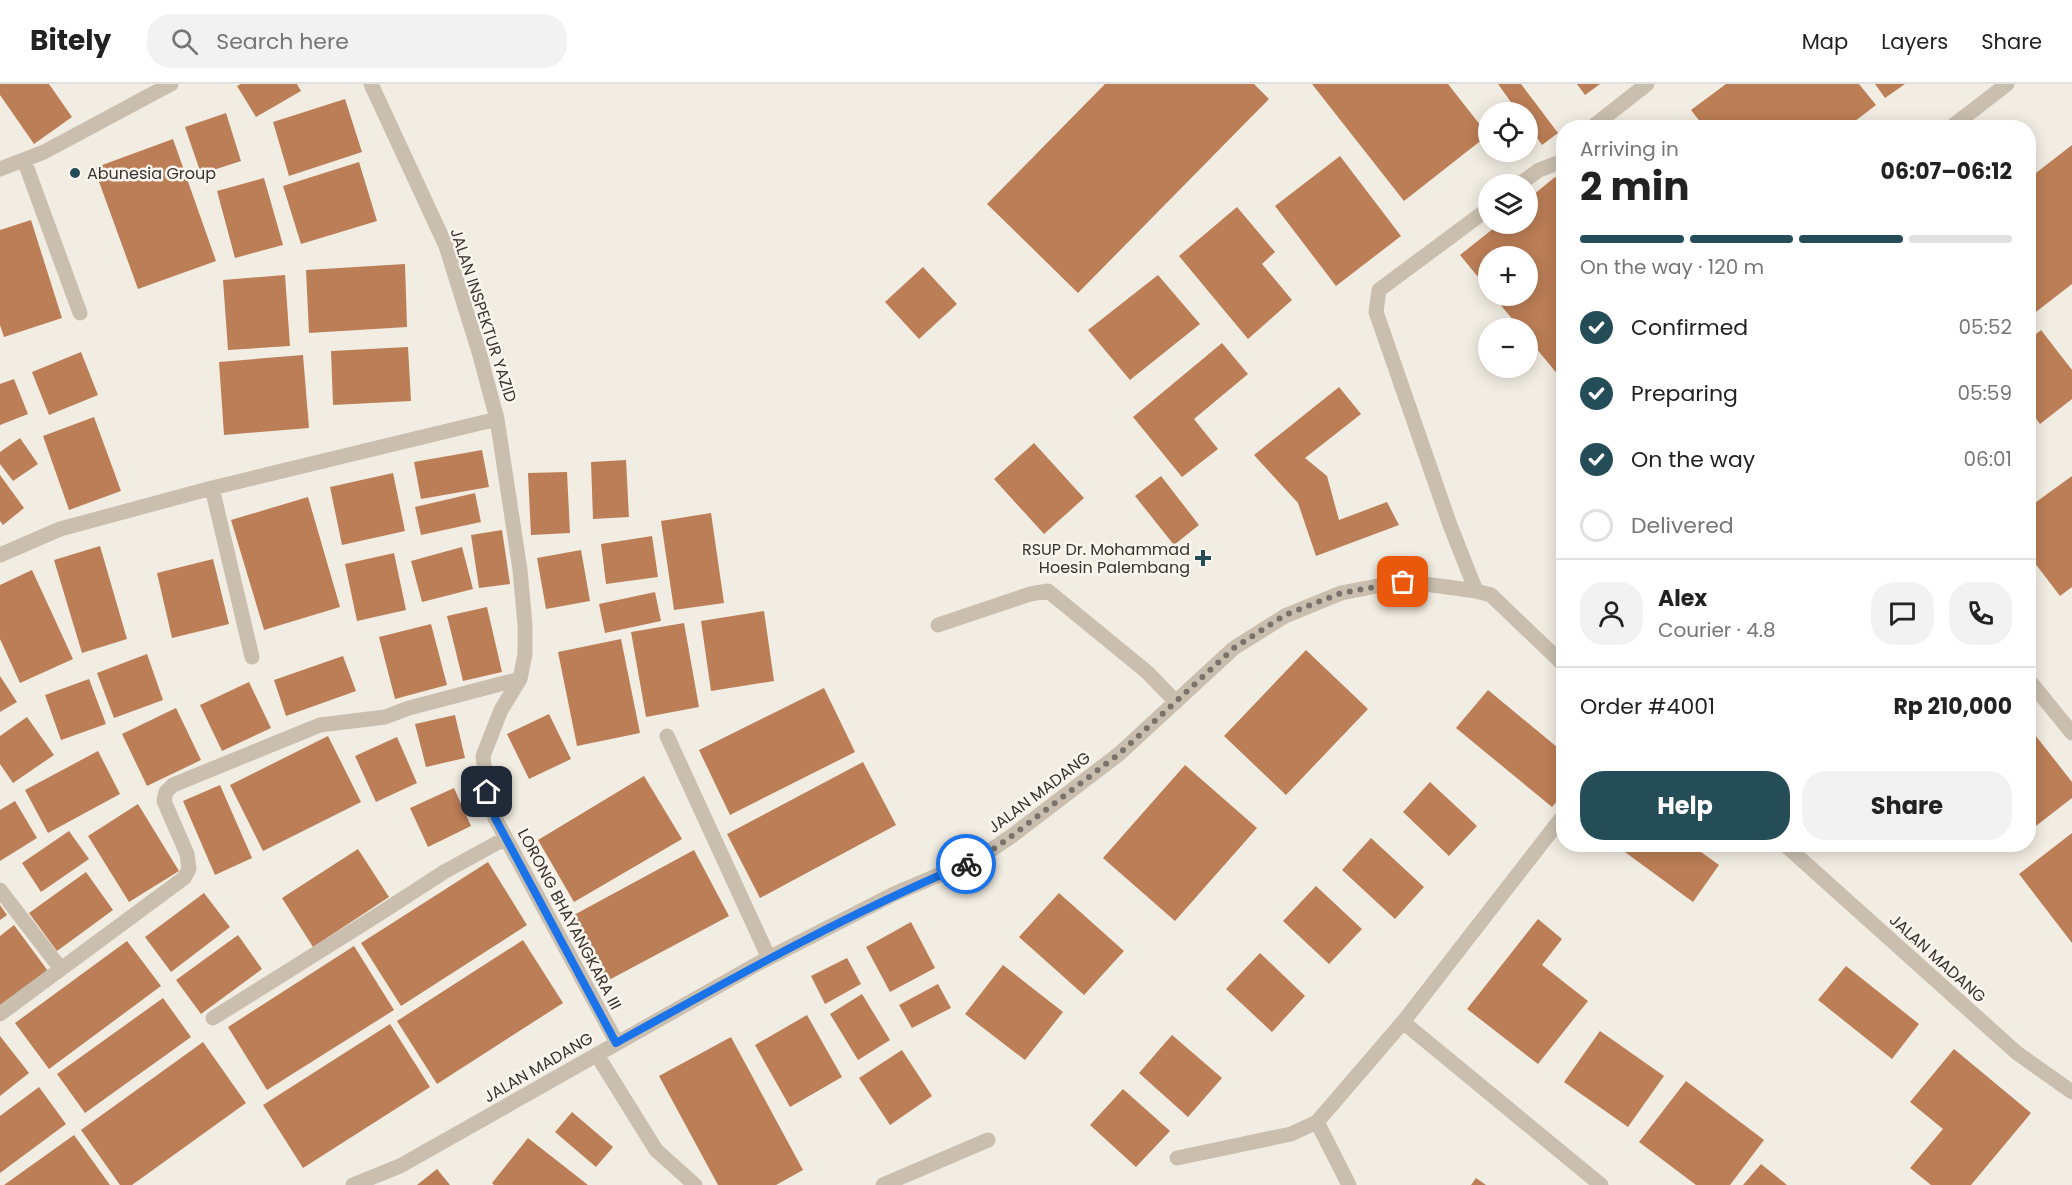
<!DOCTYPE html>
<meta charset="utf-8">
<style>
body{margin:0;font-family:Poppins,sans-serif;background:#f2f2f2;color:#222;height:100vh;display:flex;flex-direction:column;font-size:22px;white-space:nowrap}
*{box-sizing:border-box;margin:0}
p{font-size:20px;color:#767676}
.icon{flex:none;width:33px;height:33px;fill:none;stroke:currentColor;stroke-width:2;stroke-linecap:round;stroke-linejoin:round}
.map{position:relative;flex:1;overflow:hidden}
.drawer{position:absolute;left:1556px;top:36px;width:480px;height:732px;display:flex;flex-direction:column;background:#fff;border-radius:24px;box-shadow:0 3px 15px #0003}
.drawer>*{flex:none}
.tools{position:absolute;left:1478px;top:18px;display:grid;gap:12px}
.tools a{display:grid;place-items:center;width:60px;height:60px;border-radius:50%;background:#fff;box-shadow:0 3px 15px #0003;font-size:30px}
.pin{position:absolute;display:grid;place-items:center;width:51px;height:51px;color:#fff;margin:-26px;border-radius:12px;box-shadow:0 3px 9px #0006}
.courier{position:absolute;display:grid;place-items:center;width:60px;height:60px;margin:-30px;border:4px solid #1a73e8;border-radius:50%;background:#fff;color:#222;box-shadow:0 2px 8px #0007}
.overview em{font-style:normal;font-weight:700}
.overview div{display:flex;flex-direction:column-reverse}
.overview{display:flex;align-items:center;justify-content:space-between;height:102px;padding:0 24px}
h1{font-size:39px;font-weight:700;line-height:45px}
.bar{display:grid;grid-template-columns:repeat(4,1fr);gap:9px 6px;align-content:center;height:72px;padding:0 24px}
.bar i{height:8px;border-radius:4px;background:#e0e0e0}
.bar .selected{background:#254d58}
.bar p{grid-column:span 4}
.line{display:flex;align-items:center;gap:15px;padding:0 24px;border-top:2px solid #e0e0e0}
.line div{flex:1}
.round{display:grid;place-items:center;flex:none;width:63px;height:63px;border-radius:24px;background:#f2f2f2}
ol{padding:0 24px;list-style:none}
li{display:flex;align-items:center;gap:18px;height:66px}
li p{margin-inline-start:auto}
li .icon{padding:6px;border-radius:50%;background:#254d58;color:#fff;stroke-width:4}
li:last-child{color:#767676}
li i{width:33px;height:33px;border:3px solid #e0e0e0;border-radius:50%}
.primary-button{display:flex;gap:12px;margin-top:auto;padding:12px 24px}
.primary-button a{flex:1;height:69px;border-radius:24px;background:#254d58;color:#fff;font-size:24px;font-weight:700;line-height:69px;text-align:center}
.primary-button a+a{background:#f2f2f2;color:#222}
header{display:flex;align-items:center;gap:36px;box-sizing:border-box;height:84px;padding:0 30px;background:#fff;border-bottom:2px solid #e0e0e0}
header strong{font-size:28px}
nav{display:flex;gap:33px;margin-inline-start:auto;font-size:21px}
.search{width:420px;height:54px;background:#f2f2f2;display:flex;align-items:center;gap:15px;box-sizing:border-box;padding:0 21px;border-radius:24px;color:#767676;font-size:22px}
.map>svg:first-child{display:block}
.building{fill:#bc7e56}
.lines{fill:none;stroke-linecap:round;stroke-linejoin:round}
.minor{stroke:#cabfaf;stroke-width:15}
.done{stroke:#7a736c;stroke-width:6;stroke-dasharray:0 10.8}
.route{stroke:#1a73e8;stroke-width:8}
.poi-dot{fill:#254d58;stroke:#faf6ef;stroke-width:2}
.labels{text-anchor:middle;stroke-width:5;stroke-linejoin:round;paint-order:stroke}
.poi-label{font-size:16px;fill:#39322c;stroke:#faf6ef;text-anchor:start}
.street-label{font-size:16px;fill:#39322c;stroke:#faf6ef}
</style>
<header>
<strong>Bitely</strong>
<div class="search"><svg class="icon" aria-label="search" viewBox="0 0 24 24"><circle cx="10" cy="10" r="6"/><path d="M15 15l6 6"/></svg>Search here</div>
<nav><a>Map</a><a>Layers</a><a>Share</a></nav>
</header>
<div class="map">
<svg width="2072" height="1101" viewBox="0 0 2072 1101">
<rect width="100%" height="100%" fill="#f2ede2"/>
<path class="building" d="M0,0H49L72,33L34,60L0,11Z
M241,0H297L301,7L256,33L237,2Z
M1105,0H1254L1269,15L1078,209L987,120Z
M1312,0H1448L1488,51L1404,117Z
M1498,0H1521L1558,49L1542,61L1527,40V28H1518Z
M1577,0H1600L1585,11Z
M1726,0H1859L1876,21L1846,44H1705L1691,26Z
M1875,0H1905L1885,14Z
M345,15L362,68L289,92L273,38Z
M226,29L241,77L201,90L185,43Z
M173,55L216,177L138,205L94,84Z
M2072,61V200L2028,234V95Z
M1340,72L1401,152L1336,202L1275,122Z
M359,78L377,137L301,160L283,102Z
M1555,93L1563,103V297L1527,253V244H1520L1493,212H1527V172H1488V205L1460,171L1499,140H1527V116Z
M264,94L283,161L235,174L217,107Z
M1237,123L1275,168L1262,180L1292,216L1248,255L1179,172Z
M31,136L62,234L4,253L0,241V146Z
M405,180L407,243L309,249L306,186Z
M923,183L957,220L919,255L885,218Z
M285,191L290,262L228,266L223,196Z
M1158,191L1200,240L1130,296L1088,246Z
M2041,246L2072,286V315L2040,340L2028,324V257Z
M1222,259L1248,290L1194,335L1218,365L1182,393L1133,333Z
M408,263L411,317L333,321L331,267Z
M81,268L98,311L49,331L32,288Z
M303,271L309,344L224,351L219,278Z
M14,295L28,330L0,341V300Z
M1339,303L1361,330L1305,374L1327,392L1339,436L1387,418L1399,441L1316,472L1298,419L1254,371Z
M94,333L121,407L69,426L43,352Z
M20,354L38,380L13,397L0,380V368Z
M1034,359L1084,414L1044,450L994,395Z
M482,366L489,403L421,415L414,378Z
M626,376L629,433L593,435L591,378Z
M567,388L570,449L531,451L528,389Z
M393,389L405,447L342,461L330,403Z
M0,391L24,424L3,441L0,437Z
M1161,392L1199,441L1174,461L1135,412Z
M2072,392V503L2060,512L2028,470V424Z
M475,409L481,438L421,451L415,423Z
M308,413L340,523L264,546L231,436Z
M711,429L724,519L674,526L661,437Z
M502,446L510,500L479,504L471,451Z
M652,452L658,493L606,500L601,460Z
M100,462L127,555L82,569L54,476Z
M462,463L473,505L422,518L411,477Z
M581,466L590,517L546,525L537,474Z
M394,469L406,526L357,537L345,480Z
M213,475L229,540L172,554L157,489Z
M32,486L73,575L20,599L0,555V501Z
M655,508L661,537L605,549L599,520Z
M487,523L502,588L463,597L447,532Z
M764,527L774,597L711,607L701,537Z
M684,539L699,623L646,633L631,548Z
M431,540L447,601L395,615L379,553Z
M621,555L640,649L577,662L558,568Z
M1306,566L1368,625L1286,711L1224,652Z
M147,570L163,616L114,634L97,589Z
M343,572L356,607L286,632L274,596Z
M0,592L17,618L0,628Z
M89,595L106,640L61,656L45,611Z
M249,598L271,644L222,667L200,621Z
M824,604L855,668L730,731L699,666Z
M1488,606L1563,668V710L1552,723L1456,644Z
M176,624L201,676L147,702L122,650Z
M549,630L571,675L529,695L507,650Z
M455,631L465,674L426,683L415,640Z
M27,633L54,671L13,699L0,680V652Z
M2028,642L2072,698V714L2028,748Z
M328,652L361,718L263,767L230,701Z
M397,653L417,699L376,718L355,672Z
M98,667L120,710L48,749L25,706Z
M863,678L896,741L760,814L727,750Z
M1185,681L1257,744L1175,837L1103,774Z
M644,692L682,755L574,818L538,756Z
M1430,698L1477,742L1449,772L1403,728Z
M220,701L252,774L215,791L183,717Z
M454,704L471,742L428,763L410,724Z
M15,717L37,754L0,777V726Z
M138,720L179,787L129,818L88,752Z
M69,747L89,775L41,808L22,779Z
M2072,749V859L2019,790Z
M1371,754L1424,803L1395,835L1342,786Z
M1614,760H1690L1719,781L1693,818Z
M358,765L389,813L313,863L282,814Z
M694,766L729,832L607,897L572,832Z
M488,778L527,841L401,922L361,859Z
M86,788L113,826L57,867L29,829Z
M1316,802L1362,845L1329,880L1283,837Z
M204,809L230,843L171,888L145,853Z
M1059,809L1124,867L1084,911L1019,853Z
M0,821L7,831L0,836Z
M1538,835L1562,855L1542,881L1588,917L1538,980L1467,925Z
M911,838L935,884L890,908L866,863Z
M14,841L48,887L0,923V852Z
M238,851L262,885L201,930L176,896Z
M523,856L563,919L437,1000L397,937Z
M127,857L161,902L49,985L15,939Z
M354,862L394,926L267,1006L228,943Z
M1260,869L1305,912L1272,948L1226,905Z
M847,874L861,900L825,920L811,892Z
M1003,881L1063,928L1025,976L965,930Z
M1846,882L1919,940L1892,975L1818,916Z
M938,900L951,924L912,944L899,921Z
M862,910L890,956L858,976L830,930Z
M163,914L191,953L85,1029L57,990Z
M807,931L842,993L790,1023L755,961Z
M390,940L430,1003L303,1084L263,1021Z
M1600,947L1664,992L1628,1043L1564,998Z
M1172,951L1222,994L1188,1033L1139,989Z
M0,952L29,989L0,1012Z
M731,953L803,1086L776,1101H718L659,992Z
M203,958L246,1019L132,1101H120L81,1046Z
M1954,965L2031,1029L1971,1101H1931L1910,1084L1943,1045L1910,1018Z
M902,966L932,1012L890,1041L859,994Z
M1686,997L1764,1056L1730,1101H1696L1639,1058Z
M39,1003L66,1040L0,1089V1032Z
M1123,1005L1170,1047L1136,1083L1090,1041Z
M572,1028L613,1063L596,1083L555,1048Z
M74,1051L110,1101H4Z
M528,1054L588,1101H494L492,1099Z
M1761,1080L1787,1101H1743Z
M437,1085L450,1101H417Z
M1476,1094L1486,1101H1471Z"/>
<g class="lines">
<path class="minor" d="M371,0L446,162L479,268L497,335L520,486L525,541V570L520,595L501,626L483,672L487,708L495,734L617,959
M1591,44L1647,0
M1950,44L2007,0
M24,76L80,229
M0,85L44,68L171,0
M1520,100L1539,86L1563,77
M212,404L252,573
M0,471L60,445L212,404L497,335
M1476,507L1450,441L1376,228L1379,206L1488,125
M938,541L1030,510L1048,507L1147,588L1176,618
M2028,595L2072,649
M667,652L769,874
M1784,760L2017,969L2072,1008
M0,806L61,885
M0,930L184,794L189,785L187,770L164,717L166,708L173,701L320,641L385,633L409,624L520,595
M213,934L376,832L444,788L506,754
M1403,938L1601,1101
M597,971L656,1066L695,1101
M1317,1038L1349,1101
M1177,1074L1291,1050L1317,1038L1403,938L1563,732
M353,1101L400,1082L759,879L894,810L981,773L1013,751L1119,670L1234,564L1285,532L1341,509L1403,497L1476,507L1491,511L1563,580
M883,1101L988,1056"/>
</g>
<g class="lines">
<path class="done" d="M966,780L981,774L1013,751L1119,670L1234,564L1285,531L1341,509L1403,498"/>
<path class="route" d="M487,708L495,734L616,959C731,895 845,831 966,780"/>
</g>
<g class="poi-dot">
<circle cx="75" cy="89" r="6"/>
<path d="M1200 465h6v6h6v6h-6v6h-6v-6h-6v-6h6z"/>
</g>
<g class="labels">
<g class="poi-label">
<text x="87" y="95">Abunesia Group</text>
<text x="1190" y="471" text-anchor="end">RSUP Dr. Mohammad<tspan x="1190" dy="18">Hoesin Palembang</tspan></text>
</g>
<g class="street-label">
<text transform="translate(484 231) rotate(72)" y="6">JALAN INSPEKTUR YAZID</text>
<text transform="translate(1039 708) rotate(-37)" y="6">JALAN MADANG</text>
<text transform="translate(570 835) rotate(62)" y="6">LORONG BHAYANGKARA III</text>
<text transform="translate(1938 874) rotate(42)" y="6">JALAN MADANG</text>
<text transform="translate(538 983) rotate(-30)" y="6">JALAN MADANG</text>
</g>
</g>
</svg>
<div class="tools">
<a><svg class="icon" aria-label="locate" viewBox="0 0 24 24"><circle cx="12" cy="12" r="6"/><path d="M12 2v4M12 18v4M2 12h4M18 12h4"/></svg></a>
<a><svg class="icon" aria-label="layers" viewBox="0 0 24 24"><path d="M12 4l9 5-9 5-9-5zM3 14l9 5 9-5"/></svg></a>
<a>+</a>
<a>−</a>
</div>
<div class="pin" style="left:1403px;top:498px;background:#ea580c"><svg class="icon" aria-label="bag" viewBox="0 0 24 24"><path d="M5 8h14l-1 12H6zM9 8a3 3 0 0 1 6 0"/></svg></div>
<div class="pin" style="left:487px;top:708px;background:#1f2937"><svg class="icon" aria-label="home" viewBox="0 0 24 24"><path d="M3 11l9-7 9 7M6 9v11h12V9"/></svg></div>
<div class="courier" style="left:966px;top:780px"><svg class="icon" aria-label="bike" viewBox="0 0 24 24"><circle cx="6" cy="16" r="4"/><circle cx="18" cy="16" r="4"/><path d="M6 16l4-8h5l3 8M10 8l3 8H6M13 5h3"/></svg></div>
<section class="drawer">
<div class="overview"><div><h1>2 min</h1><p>Arriving in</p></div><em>06:07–06:12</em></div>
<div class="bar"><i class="selected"></i><i class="selected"></i><i class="selected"></i><i></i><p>On the way · 120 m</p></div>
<ol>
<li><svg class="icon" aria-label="check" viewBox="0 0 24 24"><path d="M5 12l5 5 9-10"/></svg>Confirmed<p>05:52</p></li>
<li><svg class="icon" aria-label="check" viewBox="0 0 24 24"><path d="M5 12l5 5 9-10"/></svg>Preparing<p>05:59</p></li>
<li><svg class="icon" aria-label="check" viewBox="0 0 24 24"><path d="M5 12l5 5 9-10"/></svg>On the way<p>06:01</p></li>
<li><i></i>Delivered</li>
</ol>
<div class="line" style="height:108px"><a class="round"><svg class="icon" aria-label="person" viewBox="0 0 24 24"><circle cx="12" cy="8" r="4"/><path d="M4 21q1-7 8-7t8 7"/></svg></a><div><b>Alex</b><p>Courier · 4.8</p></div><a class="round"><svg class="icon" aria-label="chat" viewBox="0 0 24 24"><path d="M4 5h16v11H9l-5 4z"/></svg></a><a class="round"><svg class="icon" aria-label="phone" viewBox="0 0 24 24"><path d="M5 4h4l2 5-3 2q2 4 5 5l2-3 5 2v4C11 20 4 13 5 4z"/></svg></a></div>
<div class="line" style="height:78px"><div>Order #4001</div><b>Rp 210,000</b></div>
<div class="primary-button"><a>Help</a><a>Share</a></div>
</section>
</div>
